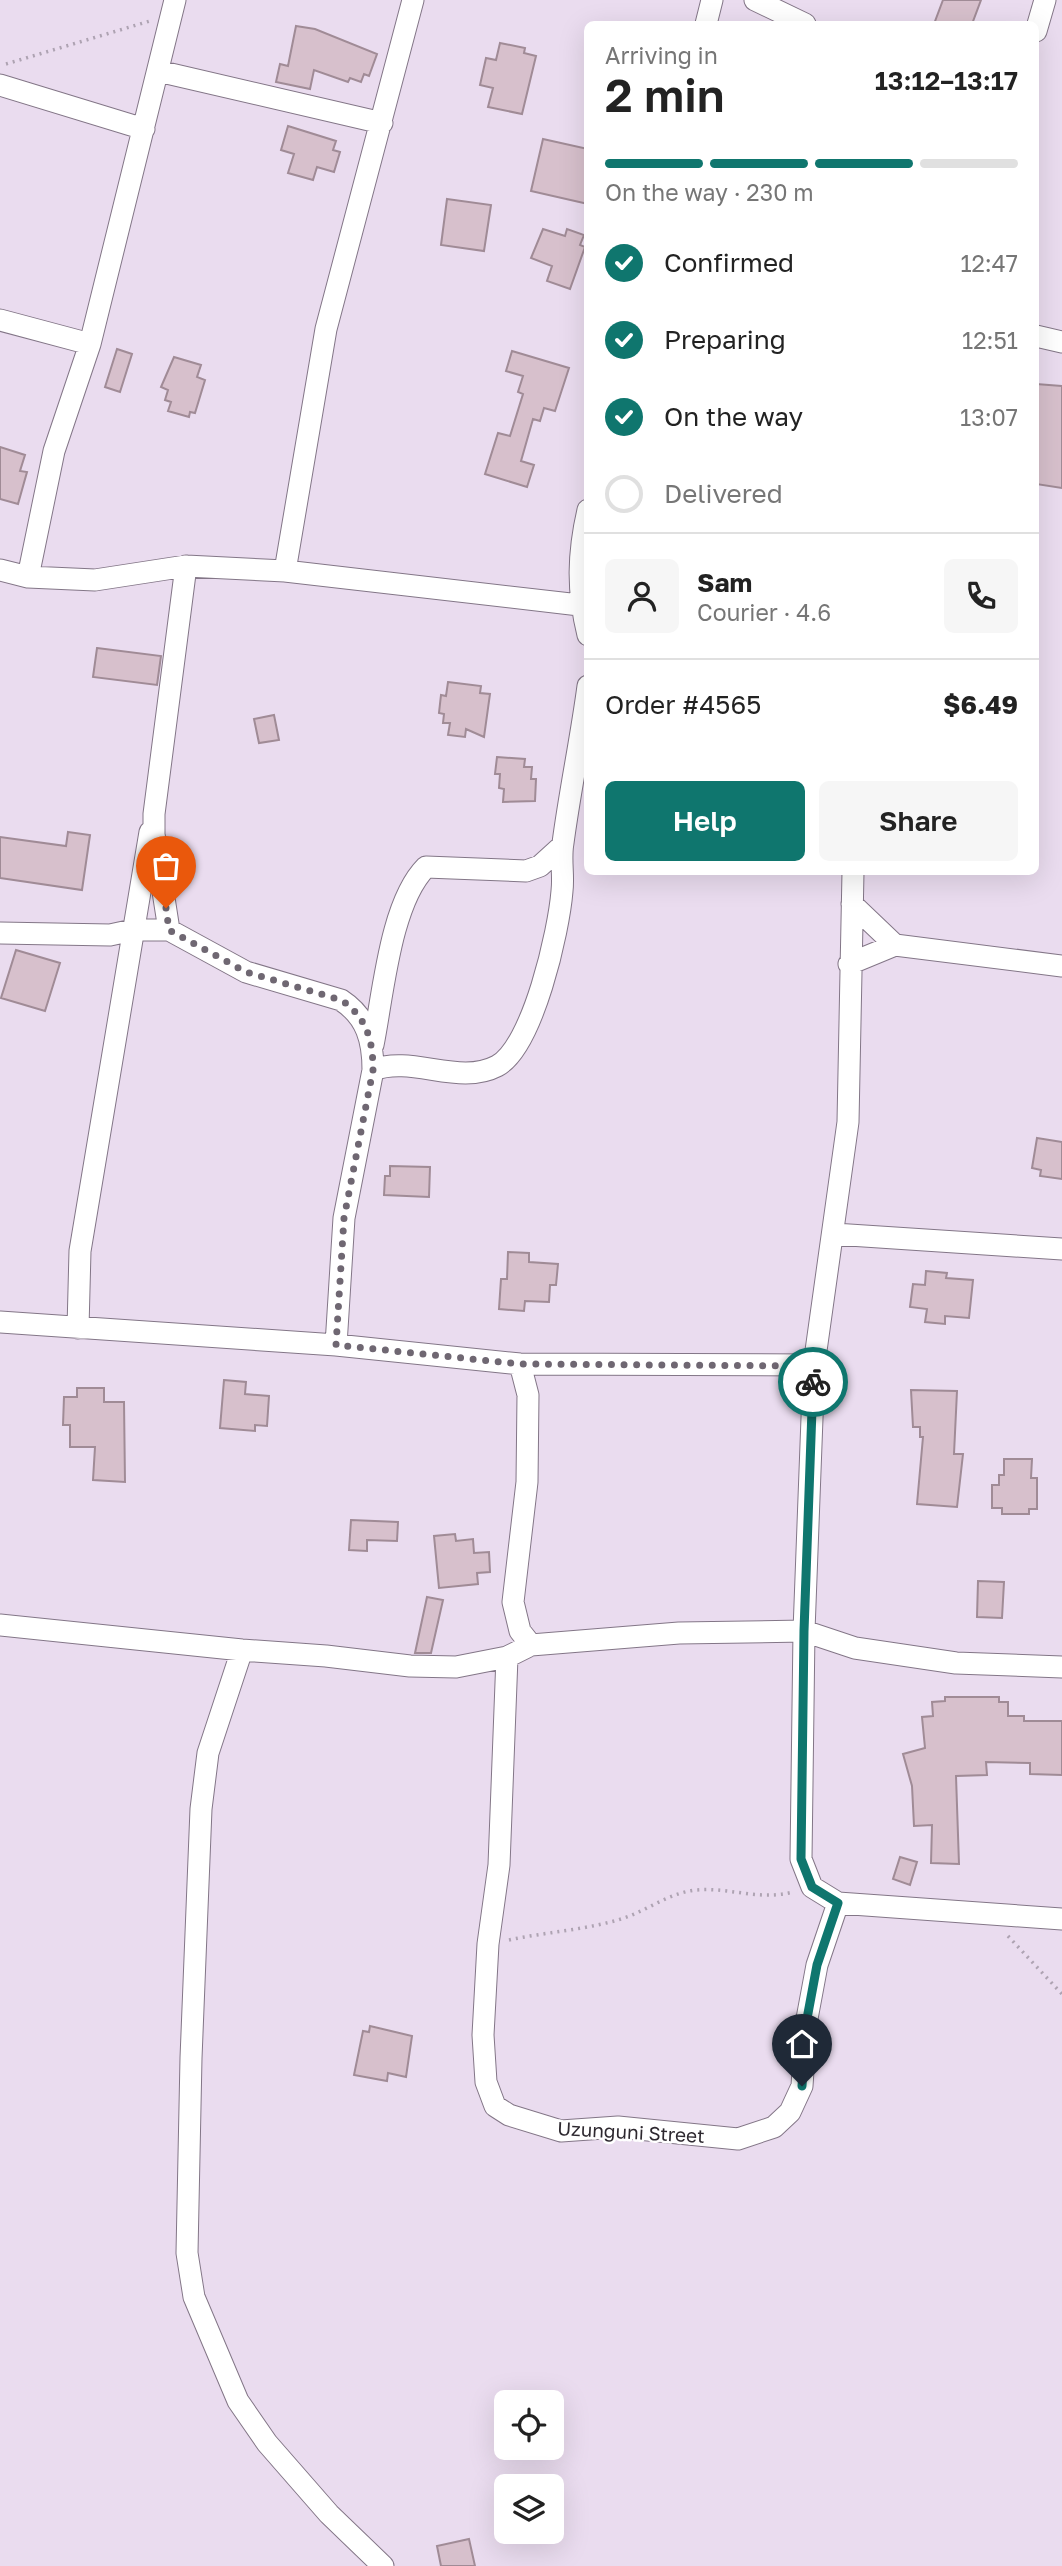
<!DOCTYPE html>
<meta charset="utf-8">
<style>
body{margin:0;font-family:"Golos Text",sans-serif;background:#f6f6f6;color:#222;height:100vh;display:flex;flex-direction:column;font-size:26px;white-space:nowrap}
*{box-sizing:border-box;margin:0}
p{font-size:23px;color:#767676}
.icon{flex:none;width:38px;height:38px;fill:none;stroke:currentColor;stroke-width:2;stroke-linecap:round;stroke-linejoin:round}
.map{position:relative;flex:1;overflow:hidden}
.details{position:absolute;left:584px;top:21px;width:455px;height:854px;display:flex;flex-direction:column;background:#fff;border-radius:10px;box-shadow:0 7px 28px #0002}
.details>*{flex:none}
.buttons{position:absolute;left:494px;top:2390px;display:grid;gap:14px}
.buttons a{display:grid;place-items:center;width:70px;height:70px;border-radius:10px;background:#fff;box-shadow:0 7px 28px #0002;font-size:35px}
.pin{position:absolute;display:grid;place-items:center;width:60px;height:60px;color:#fff;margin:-72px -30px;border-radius:50% 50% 50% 0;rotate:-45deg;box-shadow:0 0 7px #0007}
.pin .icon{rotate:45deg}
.courier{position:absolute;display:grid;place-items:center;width:70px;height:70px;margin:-35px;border:5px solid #0f766e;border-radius:50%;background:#fff;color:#222;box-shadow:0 2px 9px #0007}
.overview em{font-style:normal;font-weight:600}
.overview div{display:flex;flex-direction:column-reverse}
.overview{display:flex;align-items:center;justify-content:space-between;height:119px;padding:0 21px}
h1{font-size:46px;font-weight:600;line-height:52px}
.bar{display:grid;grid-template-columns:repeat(4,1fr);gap:10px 7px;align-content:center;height:84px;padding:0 21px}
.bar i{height:9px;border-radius:5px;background:#e0e0e0}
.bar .current{background:#0f766e}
.bar p{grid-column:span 4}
.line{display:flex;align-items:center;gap:18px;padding:0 21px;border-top:2px solid #e0e0e0}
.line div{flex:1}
.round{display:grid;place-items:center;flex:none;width:74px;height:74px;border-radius:10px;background:#f6f6f6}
ol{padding:0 21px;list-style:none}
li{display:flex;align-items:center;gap:21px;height:77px}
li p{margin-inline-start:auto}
li .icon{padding:7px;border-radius:50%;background:#0f766e;color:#fff;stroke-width:4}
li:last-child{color:#767676}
li i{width:38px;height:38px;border:4px solid #e0e0e0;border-radius:50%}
.primary-button{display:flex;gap:14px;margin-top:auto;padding:14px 21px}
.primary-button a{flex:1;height:80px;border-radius:10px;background:#0f766e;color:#fff;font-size:28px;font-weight:600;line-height:80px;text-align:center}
.primary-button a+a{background:#f6f6f6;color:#222}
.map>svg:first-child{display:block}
.building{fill:#d7c0cc;stroke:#a08b96;stroke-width:2}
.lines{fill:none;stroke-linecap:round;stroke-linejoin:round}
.street-casing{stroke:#837687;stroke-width:23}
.path{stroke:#aea3b2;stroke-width:3.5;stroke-dasharray:2 5;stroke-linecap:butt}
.street{stroke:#fff;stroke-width:21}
.done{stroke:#6f6772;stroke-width:7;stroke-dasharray:0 12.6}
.route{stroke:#0f766e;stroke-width:9}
.labels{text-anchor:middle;stroke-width:5;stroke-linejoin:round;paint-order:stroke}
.street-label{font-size:19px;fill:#2d282f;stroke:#fff}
</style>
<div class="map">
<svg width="1062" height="2566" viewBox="0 0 1062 2566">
<rect width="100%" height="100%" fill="#eadcef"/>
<path class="building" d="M943,0H981L972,24H934Z
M296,26L315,29L377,54L369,76L364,74L361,82L350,78L348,82L314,70L310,89L276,82L280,64L288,66Z
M500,43L525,48L524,53L536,56L522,114L488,107L493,88L480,85L486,58L496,60Z
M288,126L336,141L333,150L340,152L334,172L317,167L313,180L288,173L294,154L281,150Z
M543,139L588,149V204L531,191Z
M447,199L491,205L484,251L441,245Z
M543,229L565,236L567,229L584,235L580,245L585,247L570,289L547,281L552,266L531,258Z
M117,349L132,354L120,392L105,387Z
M512,351L569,368L555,411L544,408L540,421L533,419L521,461L534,465L527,487L485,474L498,433L510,436L523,394L518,392L523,376L506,371Z
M174,357L201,365L197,377L205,380L195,413L190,412L189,417L168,411L171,402L165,400L168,390L161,387Z
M1036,384L1062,386V488L1036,484Z
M0,447L25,455L20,471L27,472L18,504L0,499Z
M97,648L161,656L157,685L93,677Z
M448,682L481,686L480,693L490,694L484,737L466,729L465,737L448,735L450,723H443L444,714L439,713L441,695L446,696Z
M274,715L279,740L259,743L254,719Z
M497,757L525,759L524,767H532L531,779H536L535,801L503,802L504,789L499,788L500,774H495Z
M68,832L90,835L82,890L0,878V837L66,846Z
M16,950L60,963L45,1011L1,998Z
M1037,1138L1062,1142V1179L1040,1176L1041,1170L1032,1168Z
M390,1166L430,1167L429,1197L384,1195L385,1176H390Z
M508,1252L529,1253V1262L558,1264L556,1285H550L549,1302L525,1301L524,1311L499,1309L501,1279H507Z
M926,1271L947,1273L946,1278L973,1280L969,1318L945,1316V1324L925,1322L927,1309L910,1307L913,1284L925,1285Z
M224,1380L246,1382L245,1394L269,1396L267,1426L255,1425V1431L220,1428Z
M77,1388H104V1402H124L125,1482L93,1480L95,1447H70V1425H63L64,1397H77Z
M911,1390L957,1391L954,1454H963L957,1507L917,1504L923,1437H920V1427H913Z
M1004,1459H1032L1031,1478H1037V1509H1029V1514H1002V1508H992V1485H999V1475H1004Z
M351,1520L398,1522L397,1541L367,1540V1551L349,1550Z
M455,1534L456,1541L473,1539L474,1553L489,1552L490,1572L477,1573L478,1584L439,1588L434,1536Z
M978,1581L1004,1582L1002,1618L977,1617Z
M427,1597L443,1600L431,1653H415Z
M945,1697H999V1702H1008V1716H1024V1721H1062V1775L1030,1774V1763L986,1762L987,1775L956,1776L959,1864L931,1863L932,1825L914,1826L912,1786L903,1754L925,1748L922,1717L933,1716L932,1702L945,1701Z
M900,1857L917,1862L910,1885L893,1879Z
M370,2026L412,2036L406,2077L388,2073L387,2081L354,2075L363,2031L369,2032Z
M469,2539L475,2566H441L437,2546Z"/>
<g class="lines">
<g class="street-casing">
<path id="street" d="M755,0L805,24
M706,24L712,0
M1036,31L1045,0
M158,71L382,123
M0,85L144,129
M0,320L90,344
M1036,336L1062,342
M588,510C578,553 577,591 588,635
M186,566L154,814V834L169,930L246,972L341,1000C367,1017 373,1041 373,1070L344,1218L336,1345
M0,570L28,577L95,580L186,566L285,571L588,606
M285,571L326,329L413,0
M28,577L54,451L90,344L175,0
M853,872L848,1122L814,1365L804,1631L801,1859L812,1887L838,1903L1062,1919
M852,904L895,945
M0,933L110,935L133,930H169
M849,964L895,945L1062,966
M373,1045C383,996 390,903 426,867L526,871L540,866L562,846
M373,1070C412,1055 459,1086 497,1066C533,1047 559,930 562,891C564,875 560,859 563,843C570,790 581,739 588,686
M834,1234L1062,1249
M0,1322L336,1345L520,1364L814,1365
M78,1328L80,1251L150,832
M520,1364L528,1395L527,1482L513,1602L520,1631L531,1645
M0,1625L242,1650L326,1656L410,1666L456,1667L507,1657L531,1645L679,1633L804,1631L855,1648L956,1663L1062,1667
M242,1650L208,1753L201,1809L191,2058L187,2253L194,2297L238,2401L267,2443L329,2514L383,2566
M507,1657L499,1865L488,1944L483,2035L486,2082L495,2106L509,2115L561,2131L618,2127L738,2139L774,2127L790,2112L802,2086L806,2024L817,1965L838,1903"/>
</g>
<path class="path" d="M6,64L150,21
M1008,1936L1062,1994
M509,1940C546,1932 585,1930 621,1919C647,1911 668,1893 696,1890C730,1887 758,1901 793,1892"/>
<use href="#street" class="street"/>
</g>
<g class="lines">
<path class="done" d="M166,908L169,930L246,972L341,1000C367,1017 373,1041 373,1070L344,1218L336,1345L520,1364L814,1366L813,1382"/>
<path class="route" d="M802,2086L806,2024L817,1965L838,1903L812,1887L801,1859L804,1631L813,1382"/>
</g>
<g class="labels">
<g class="street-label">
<text transform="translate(631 2132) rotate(3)" y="7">Uzunguni Street</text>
</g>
</g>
</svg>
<div class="buttons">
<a><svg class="icon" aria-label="locate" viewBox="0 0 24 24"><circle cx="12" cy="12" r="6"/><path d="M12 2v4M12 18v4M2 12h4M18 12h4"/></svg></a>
<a><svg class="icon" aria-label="layers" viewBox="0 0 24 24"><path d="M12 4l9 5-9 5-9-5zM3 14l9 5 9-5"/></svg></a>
</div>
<div class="pin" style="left:166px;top:908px;background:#ea580c"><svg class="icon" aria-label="bag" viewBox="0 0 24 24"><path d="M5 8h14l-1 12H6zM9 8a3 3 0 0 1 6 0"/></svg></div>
<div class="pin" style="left:802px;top:2086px;background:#1f2937"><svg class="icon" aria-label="home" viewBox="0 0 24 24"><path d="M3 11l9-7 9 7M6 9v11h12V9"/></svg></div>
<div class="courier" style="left:813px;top:1382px"><svg class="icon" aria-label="bike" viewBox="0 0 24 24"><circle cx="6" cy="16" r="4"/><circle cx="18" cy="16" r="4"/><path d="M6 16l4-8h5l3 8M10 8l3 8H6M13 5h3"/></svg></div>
<section class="details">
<div class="overview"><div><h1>2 min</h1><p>Arriving in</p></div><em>13:12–13:17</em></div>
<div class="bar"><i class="current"></i><i class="current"></i><i class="current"></i><i></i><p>On the way · 230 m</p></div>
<ol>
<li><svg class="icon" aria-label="check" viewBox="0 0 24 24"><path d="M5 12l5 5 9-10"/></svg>Confirmed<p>12:47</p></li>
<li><svg class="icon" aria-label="check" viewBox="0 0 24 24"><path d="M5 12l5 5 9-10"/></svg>Preparing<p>12:51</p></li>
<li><svg class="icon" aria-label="check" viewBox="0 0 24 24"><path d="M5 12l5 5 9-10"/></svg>On the way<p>13:07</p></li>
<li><i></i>Delivered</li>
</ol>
<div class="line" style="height:126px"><a class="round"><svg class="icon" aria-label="person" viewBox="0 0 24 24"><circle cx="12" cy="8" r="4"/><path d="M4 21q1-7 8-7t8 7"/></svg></a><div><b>Sam</b><p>Courier · 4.6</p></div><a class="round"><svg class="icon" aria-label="phone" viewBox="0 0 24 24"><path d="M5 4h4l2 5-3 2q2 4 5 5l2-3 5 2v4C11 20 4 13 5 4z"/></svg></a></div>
<div class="line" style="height:91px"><div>Order #4565</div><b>$6.49</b></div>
<div class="primary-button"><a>Help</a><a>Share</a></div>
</section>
</div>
